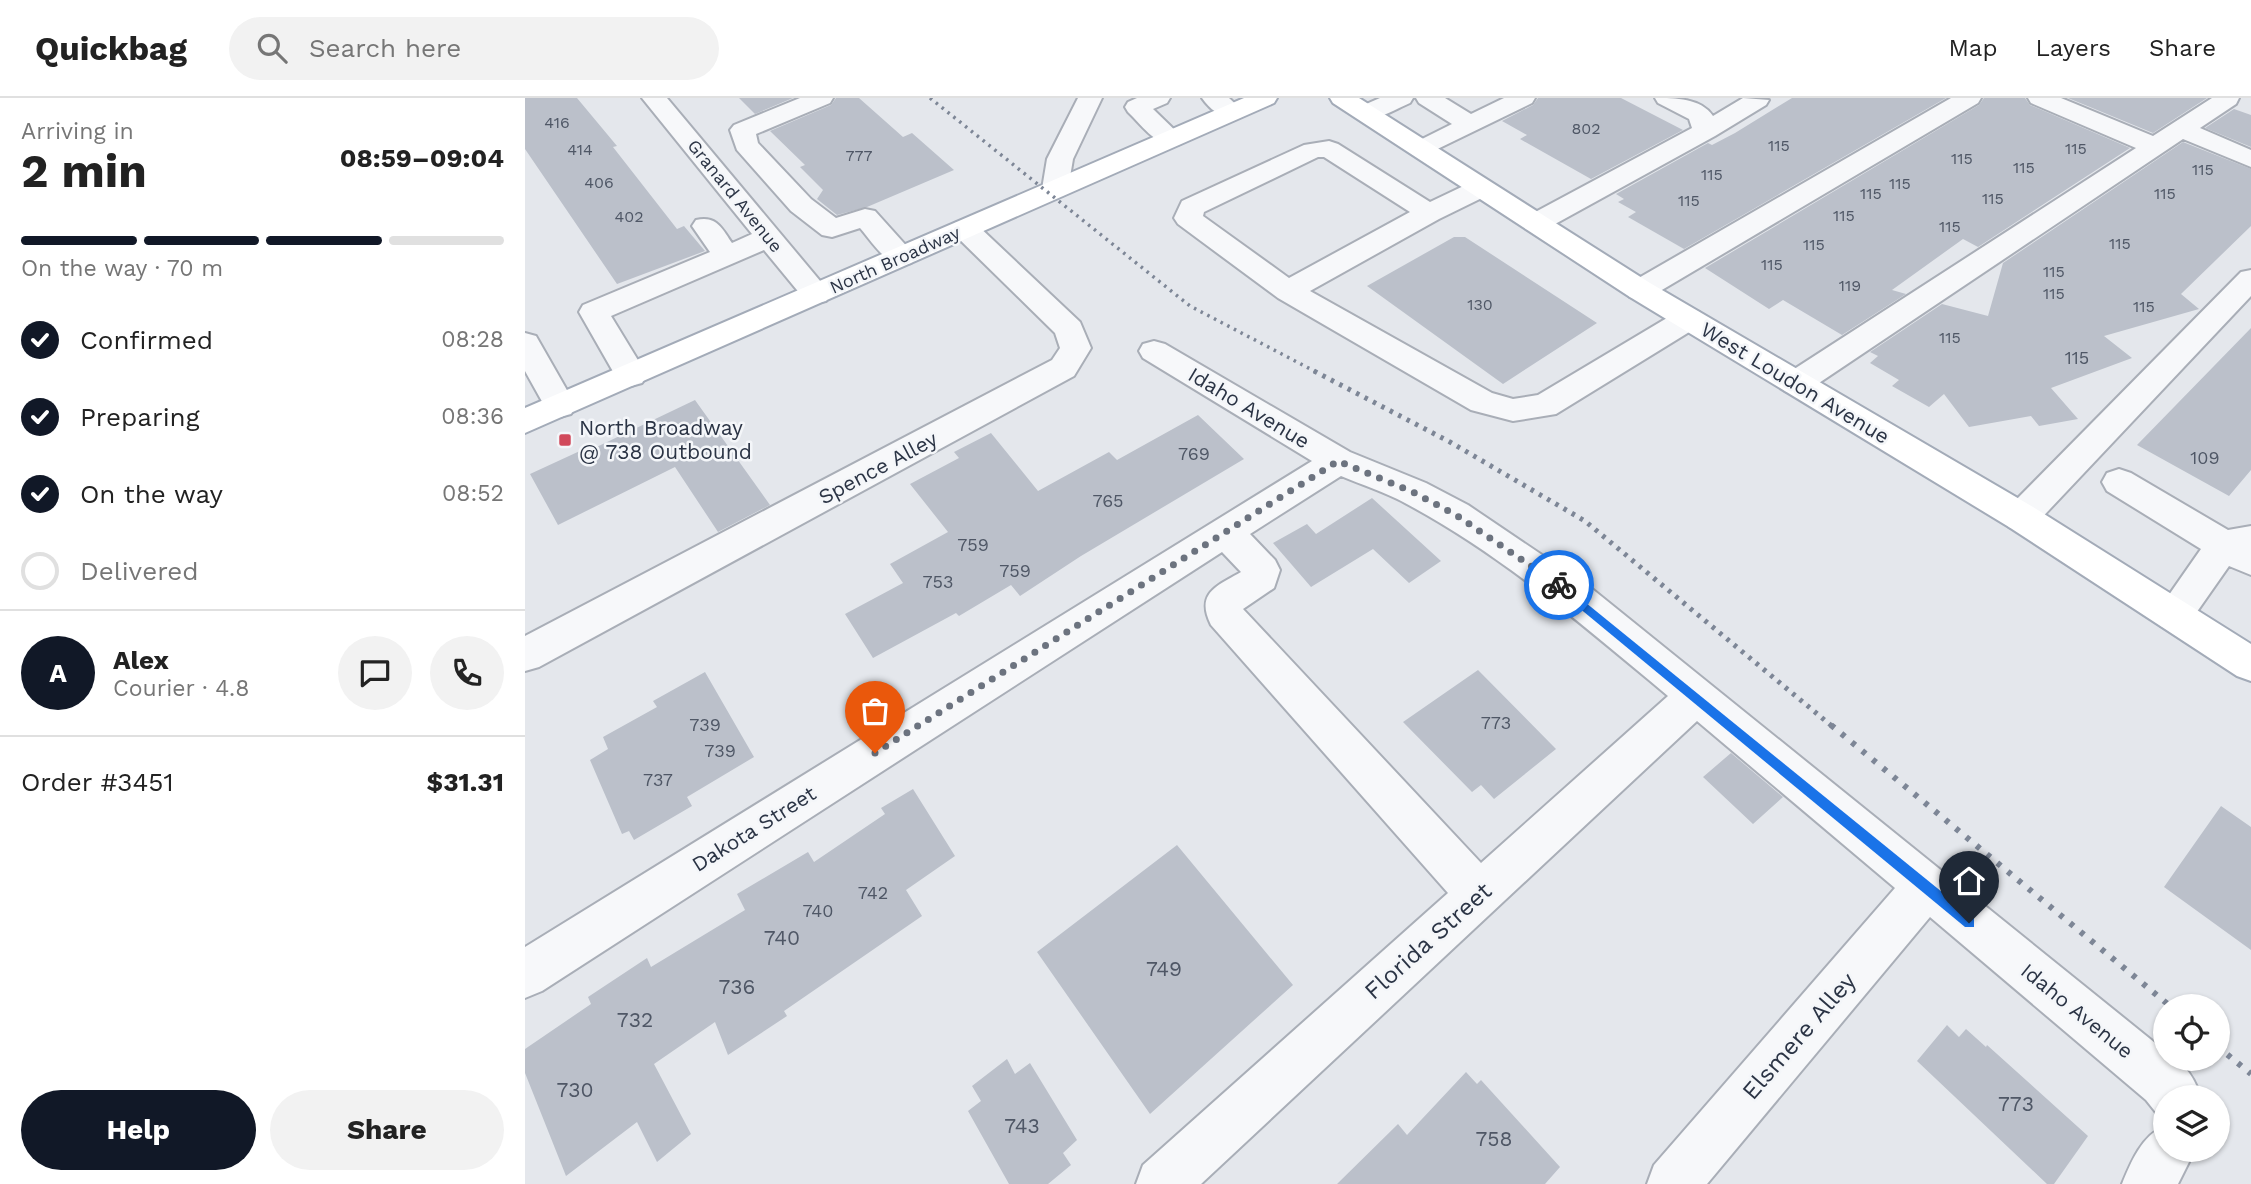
<!DOCTYPE html>
<meta charset="utf-8">
<style>
body{margin:0;font-family:"Work Sans",sans-serif;background:#f2f2f2;color:#222;height:100vh;display:flex;flex-direction:column;font-size:26px;white-space:nowrap}
*{box-sizing:border-box;margin:0}
p{font-size:23px;color:#767676}
.icon{flex:none;width:38px;height:38px;fill:none;stroke:currentColor;stroke-width:2;stroke-linecap:round;stroke-linejoin:round}
.map{position:relative;flex:1;overflow:hidden}
.sheet{display:flex;flex-direction:column;background:#fff;width:525px}
.sheet>*{flex:none}
.buttons{position:absolute;left:1628px;top:896px;display:grid;gap:14px}
.buttons a{display:grid;place-items:center;width:77px;height:77px;border-radius:50%;background:#fff;box-shadow:0 2px 5px #0004;font-size:35px}
.pin{position:absolute;display:grid;place-items:center;width:60px;height:60px;color:#fff;margin:-72px -30px;border-radius:50% 50% 50% 0;rotate:-45deg;box-shadow:0 0 7px #0007}
.pin .icon{rotate:45deg}
.courier{position:absolute;display:grid;place-items:center;width:70px;height:70px;margin:-35px;border:5px solid #1a73e8;border-radius:50%;background:#fff;color:#222;box-shadow:0 2px 9px #0007}
.overview em{font-style:normal;font-weight:700}
.overview div{display:flex;flex-direction:column-reverse}
.overview{display:flex;align-items:center;justify-content:space-between;height:119px;padding:0 21px}
h1{font-size:46px;font-weight:700;line-height:52px}
.bar{display:grid;grid-template-columns:repeat(4,1fr);gap:10px 7px;align-content:center;height:84px;padding:0 21px}
.bar i{height:9px;border-radius:5px;background:#e0e0e0}
.bar .selected{background:#111827}
.bar p{grid-column:span 4}
.line{display:flex;align-items:center;gap:18px;padding:0 21px;border-top:2px solid #e0e0e0}
.line div{flex:1}
.round{display:grid;place-items:center;flex:none;width:74px;height:74px;border-radius:37px;background:#f2f2f2}
ol{padding:0 21px;list-style:none}
li{display:flex;align-items:center;gap:21px;height:77px}
li p{margin-inline-start:auto}
li .icon{padding:7px;border-radius:50%;background:#111827;color:#fff;stroke-width:4}
li:last-child{color:#767676}
li i{width:38px;height:38px;border:4px solid #e0e0e0;border-radius:50%}
.action{display:flex;gap:14px;margin-top:auto;padding:14px 21px}
.action a{flex:1;height:80px;border-radius:42px;background:#111827;color:#fff;font-size:28px;font-weight:700;line-height:80px;text-align:center}
.action a+a{background:#f2f2f2;color:#222}
header{display:flex;align-items:center;gap:42px;box-sizing:border-box;height:98px;padding:0 35px;background:#fff;border-bottom:2px solid #e0e0e0}
header strong{font-size:33px}
nav{display:flex;gap:38px;margin-inline-start:auto;font-size:24px}
.search{width:490px;height:63px;background:#f2f2f2;display:flex;align-items:center;gap:18px;box-sizing:border-box;padding:0 24px;border-radius:38px;color:#767676;font-size:26px}
main{display:flex;flex:1;min-height:0}
.map>svg:first-child{display:block}
.building{fill:#bbc0ca}
.lines{fill:none;stroke-linecap:round;stroke-linejoin:round}
.minor-casing{stroke:#a9aeb7;stroke-width:4}
.major-casing{stroke:#a3abb8;stroke-width:4}
.minor{fill:#f7f8fa;fill-rule:evenodd}
.major{fill:#fff;fill-rule:evenodd}
.rail-far2{stroke:#7d8696;stroke-width:3.5;stroke-dasharray:2.5 5;stroke-linecap:butt}
.rail-far1{stroke:#7d8696;stroke-width:5;stroke-dasharray:3.5 6;stroke-linecap:butt}
.rail{stroke:#7d8696;stroke-width:6;stroke-dasharray:4.5 9;stroke-linecap:butt}
.route{fill:#1a73e8}
.done{stroke:#6c737f;stroke-width:7;stroke-dasharray:0 12.6}
.poi-dot{fill:#d1495b;stroke:#f4f6f9;stroke-width:2.5}
.labels{text-anchor:middle;stroke-width:5;stroke-linejoin:round;paint-order:stroke}
.far-number-label{font-size:16px;fill:#4f5766}
.far-street-label{font-size:18px;fill:#2b3445;stroke:#f4f6f9}
.number-label{font-size:18px;fill:#4f5766}
.street-label{font-size:21px;fill:#2b3445;stroke:#f4f6f9}
.poi-label{font-size:21px;fill:#2b3445;stroke:#f4f6f9;text-anchor:start}
.near-number-label{font-size:21px;fill:#4f5766}
.near-street-label{font-size:24px;fill:#2b3445;stroke:#f4f6f9}
</style>
<header>
<strong>Quickbag</strong>
<div class="search"><svg class="icon" aria-label="search" viewBox="0 0 24 24"><circle cx="10" cy="10" r="6"/><path d="M15 15l6 6"/></svg>Search here</div>
<nav><a>Map</a><a>Layers</a><a>Share</a></nav>
</header>
<main>
<section class="sheet">
<div class="overview"><div><h1>2 min</h1><p>Arriving in</p></div><em>08:59–09:04</em></div>
<div class="bar"><i class="selected"></i><i class="selected"></i><i class="selected"></i><i></i><p>On the way · 70 m</p></div>
<ol>
<li><svg class="icon" aria-label="check" viewBox="0 0 24 24"><path d="M5 12l5 5 9-10"/></svg>Confirmed<p>08:28</p></li>
<li><svg class="icon" aria-label="check" viewBox="0 0 24 24"><path d="M5 12l5 5 9-10"/></svg>Preparing<p>08:36</p></li>
<li><svg class="icon" aria-label="check" viewBox="0 0 24 24"><path d="M5 12l5 5 9-10"/></svg>On the way<p>08:52</p></li>
<li><i></i>Delivered</li>
</ol>
<div class="line" style="height:126px"><b class="round" style="background:#111827;color:#fff">A</b><div><b>Alex</b><p>Courier · 4.8</p></div><a class="round"><svg class="icon" aria-label="chat" viewBox="0 0 24 24"><path d="M4 5h16v11H9l-5 4z"/></svg></a><a class="round"><svg class="icon" aria-label="phone" viewBox="0 0 24 24"><path d="M5 4h4l2 5-3 2q2 4 5 5l2-3 5 2v4C11 20 4 13 5 4z"/></svg></a></div>
<div class="line" style="height:91px"><div>Order #3451</div><b>$31.31</b></div>
<div class="action"><a>Help</a><a>Share</a></div>
</section>
<div class="map">
<svg width="1726" height="1086" viewBox="0 0 1726 1086">
<rect width="100%" height="100%" fill="#e4e7ec"/>
<path class="building" d="M0,0H52L92,48L88,49L152,131L159,128L180,153L92,186L0,51Z
M214,0H268L230,16Z
M311,0H334L378,39L387,35L429,72L342,109L312,117L292,101L298,92L275,69L280,67L245,33L306,7Z
M1013,0H1096L1158,32L1066,81L995,41L1002,37L977,23L1008,7Z
M1267,0H1421L1159,151L1103,119L1111,114L1093,104L1099,101L1091,96L1183,45L1187,47L1210,35Z
M1459,0H1500L1505,7L1605,50L1453,149L1438,141L1367,192L1381,196L1317,237L1258,202L1244,211L1180,170L1454,7Z
M1543,0H1682L1628,35Z
M1709,11L1726,17V49L1680,30Z
M1658,44L1726,71V128L1656,196L1674,211L1579,238L1607,260L1526,290L1553,321L1514,328L1506,318L1444,329L1419,296L1404,309L1367,288L1374,282L1345,265L1353,258L1345,254L1417,206L1463,218L1478,165Z
M929,139H940L1072,225L978,286L842,188Z
M1726,230V372L1704,398L1612,347Z
M170,302L245,407L193,434L150,369L33,427L5,376L57,352L59,355Z
M673,317L719,361L556,458L495,498L486,487L434,518L431,515L348,560L320,516L378,485L365,466L423,434L385,386L434,360L429,354L466,335L513,393L584,354L592,362Z
M847,400L916,463L884,485L848,451L786,489L748,445L782,426L791,436Z
M953,572L1031,651L969,701L956,687L947,694L878,624Z
M180,574L229,659L162,699L167,708L109,742L104,733L97,736L65,662L83,651L78,639L132,609L128,603Z
M1206,655L1258,699L1228,726L1178,679Z
M388,691L430,758L381,792L397,818L259,913L262,918L203,957L190,924L129,966L166,1036L132,1064L112,1024L41,1078L0,975V951L66,906L63,899L122,860L126,869L220,812L212,796L283,754L289,764L360,716L356,710Z
M1696,708L1726,729V852L1639,789Z
M652,747L768,887L625,1016L512,854Z
M1422,927L1434,939L1441,931L1461,949L1462,947L1563,1038L1529,1086H1522L1392,963Z
M482,961L490,976L505,965L552,1042L538,1055L546,1067L523,1086H484L443,1013L456,1003L447,988Z
M941,974L952,986L956,982L1035,1069L1020,1086H812L873,1026L882,1037Z"/>
<g class="lines">
<g class="minor-casing">
<path id="minor" d="M117,0H142L306,196L301,203L291,205L281,203L239,152L86,218L122,277L117,285L106,288L95,285L90,277L54,214L58,207L185,154L167,128L171,122C191,117 197,130 207,145L227,136Z
M275,0H308L305,5L231,36L233,45L286,101L311,120L340,111L350,113L386,153L390,159L386,165C362,171 350,147 335,130L307,139L297,137L266,113L212,52L205,32L209,27Z
M553,0H577L548,61L543,91L539,97L530,99L521,97L517,91L522,61Z
M612,0H645L642,5L628,11L659,41L655,46C633,52 618,28 603,14L600,9L603,4Z
M677,0H704L719,14L716,19C700,23 686,13 677,0Z
M855,0H888L885,5C868,12 850,25 832,20L829,15L832,10Z
M891,0H920L946,16L979,0H1010L1007,5L896,59L887,56L883,51L887,46L927,26L894,5Z
M1130,0C1150,0 1176,0 1188,18L1218,0L1244,2L1241,7L1190,38L1021,131L1011,133L1001,131L997,125L1001,119L1167,30L1164,21L1133,5Z
M1426,0H1456L1453,5L1125,199L1115,201L1105,199L1100,192L1105,185Z
M1503,0H1536L1628,38L1687,0H1714L1711,6L1675,30L1726,52V69L1658,41L1282,293L1271,296L1260,293L1255,285L1260,277L1611,50L1506,5Z
M804,43L813,46L905,104L947,84L956,82L965,84L969,90L965,96L914,121L785,193L967,295L988,301L1013,297L1152,214L1163,211L1174,214L1178,221L1174,228L1031,316L988,323L946,312L753,200L653,126L649,120L657,103L779,47ZM793,59H799L885,114L764,180L678,118L679,114Z
M440,123L450,125L555,224L566,250L549,278L14,569L0,573V538L527,262L535,250L530,235L430,137L426,131L430,125Z
M1726,172V198L1508,429L1496,433L1484,429L1478,419L1484,409L1716,174Z
M0,235L11,238L51,308L46,316L35,319L24,316L0,273Z
M629,243L640,246L825,354L901,385L943,407L1066,490L1640,953V961C1660,961 1670,982 1676,999H1640V1020L1633,1017L1621,1002L1405,819L1182,1086H1122L1129,1067L1370,790L1172,623L676,1086H611L618,1067L923,795L686,527C670,495 692,488 716,474L697,454L17,893L0,900V849L787,363L618,260L614,253L618,246ZM816,378C837,387 860,394 880,405C976,456 1059,528 1143,598L956,765L718,511L749,490L755,472L750,462L725,436Z
M1594,371L1606,375L1703,432L1726,428V477L1704,468L1662,528L1649,533L1636,528L1630,517L1676,451L1582,393L1577,384L1582,375Z
M1640,1028V1052H1670L1653,1086H1597C1606,1064 1617,1037 1640,1028Z"/>
</g>
<g class="major-casing">
<path id="major" d="M719,0H752L749,5L0,335V310Z
M805,0H834L1125,185L1508,409L1726,546V583L1712,578L1484,429L1105,199L808,5Z"/>
</g>
<use href="#minor" class="minor"/>
<use href="#major" class="major"/>
<path class="rail-far2" d="M405,0L665,208L793,275"/>
<path class="rail-far1" d="M789,273L925,344L1060,423L1308,629"/>
<path class="rail" d="M1306,627L1645,908
M1692,948L1726,976"/>
</g>
<path class="route" d="M1034,483L1449,820V829H1440L1030,490L1028,487Z"/>
<g class="lines">
<path class="done" d="M350,655L813,363L888,394L931,417L1034,487"/>
</g>
<rect class="poi-dot" x="33" y="335" width="14" height="14" rx="3.5"/>
<g class="labels">
<g class="far-number-label">
<text x="32" y="30">416</text>
<text x="1061" y="36">802</text>
<text x="1254" y="53">115</text>
<text x="1551" y="56">115</text>
<text x="55" y="57">414</text>
<text x="334" y="63">777</text>
<text x="1437" y="66">115</text>
<text x="1499" y="75">115</text>
<text x="1678" y="77">115</text>
<text x="1187" y="82">115</text>
<text x="74" y="90">406</text>
<text x="1375" y="91">115</text>
<text x="1346" y="101">115</text>
<text x="1640" y="101">115</text>
<text x="1468" y="106">115</text>
<text x="1164" y="108">115</text>
<text x="1319" y="123">115</text>
<text x="104" y="124">402</text>
<text x="1425" y="134">115</text>
<text x="1595" y="151">115</text>
<text x="1289" y="152">115</text>
<text x="1247" y="172">115</text>
<text x="1529" y="179">115</text>
<text x="1325" y="193">119</text>
<text x="1529" y="201">115</text>
<text x="955" y="212">130</text>
<text x="1619" y="214">115</text>
<text x="1425" y="245">115</text>
</g>
<g class="far-street-label">
<text transform="translate(210 98) rotate(51)" y="6">Granard Avenue</text>
<text transform="translate(370 162) rotate(-24)" y="6">North Broadway</text>
</g>
<g class="number-label">
<text x="1552" y="266">115</text>
<text x="669" y="362">769</text>
<text x="1680" y="366">109</text>
<text x="583" y="409">765</text>
<text x="448" y="453">759</text>
<text x="490" y="479">759</text>
<text x="413" y="490">753</text>
<text x="971" y="631">773</text>
<text x="180" y="633">739</text>
<text x="195" y="659">739</text>
<text x="133" y="688">737</text>
<text x="348" y="801">742</text>
<text x="293" y="819">740</text>
</g>
<g class="street-label">
<text transform="translate(1270 285) rotate(31)" y="7">West Loudon Avenue</text>
<text transform="translate(724 310) rotate(31)" y="7">Idaho Avenue</text>
<text transform="translate(353 370) rotate(-28)" y="7">Spence Alley</text>
<text transform="translate(229 731) rotate(-32)" y="7">Dakota Street</text>
<text transform="translate(1552 913) rotate(39)" y="7">Idaho Avenue</text>
</g>
<g class="poi-label">
<text x="54" y="337">North Broadway<tspan x="54" dy="24">@ 738 Outbound</tspan></text>
</g>
<g class="near-number-label">
<text x="257" y="847">740</text>
<text x="639" y="878">749</text>
<text x="212" y="896">736</text>
<text x="110" y="929">732</text>
<text x="50" y="999">730</text>
<text x="1491" y="1013">773</text>
<text x="497" y="1035">743</text>
<text x="969" y="1048">758</text>
</g>
<g class="near-street-label">
<text transform="translate(903 843) rotate(-42)" y="8">Florida Street</text>
<text transform="translate(1274 938) rotate(-49)" y="8">Elsmere Alley</text>
</g>
</g>
</svg>
<div class="buttons">
<a><svg class="icon" aria-label="locate" viewBox="0 0 24 24"><circle cx="12" cy="12" r="6"/><path d="M12 2v4M12 18v4M2 12h4M18 12h4"/></svg></a>
<a><svg class="icon" aria-label="layers" viewBox="0 0 24 24"><path d="M12 4l9 5-9 5-9-5zM3 14l9 5 9-5"/></svg></a>
</div>
<div class="pin" style="left:350px;top:655px;background:#ea580c"><svg class="icon" aria-label="bag" viewBox="0 0 24 24"><path d="M5 8h14l-1 12H6zM9 8a3 3 0 0 1 6 0"/></svg></div>
<div class="pin" style="left:1444px;top:825px;background:#1f2937"><svg class="icon" aria-label="home" viewBox="0 0 24 24"><path d="M3 11l9-7 9 7M6 9v11h12V9"/></svg></div>
<div class="courier" style="left:1034px;top:487px"><svg class="icon" aria-label="bike" viewBox="0 0 24 24"><circle cx="6" cy="16" r="4"/><circle cx="18" cy="16" r="4"/><path d="M6 16l4-8h5l3 8M10 8l3 8H6M13 5h3"/></svg></div>
</div>
</main>
